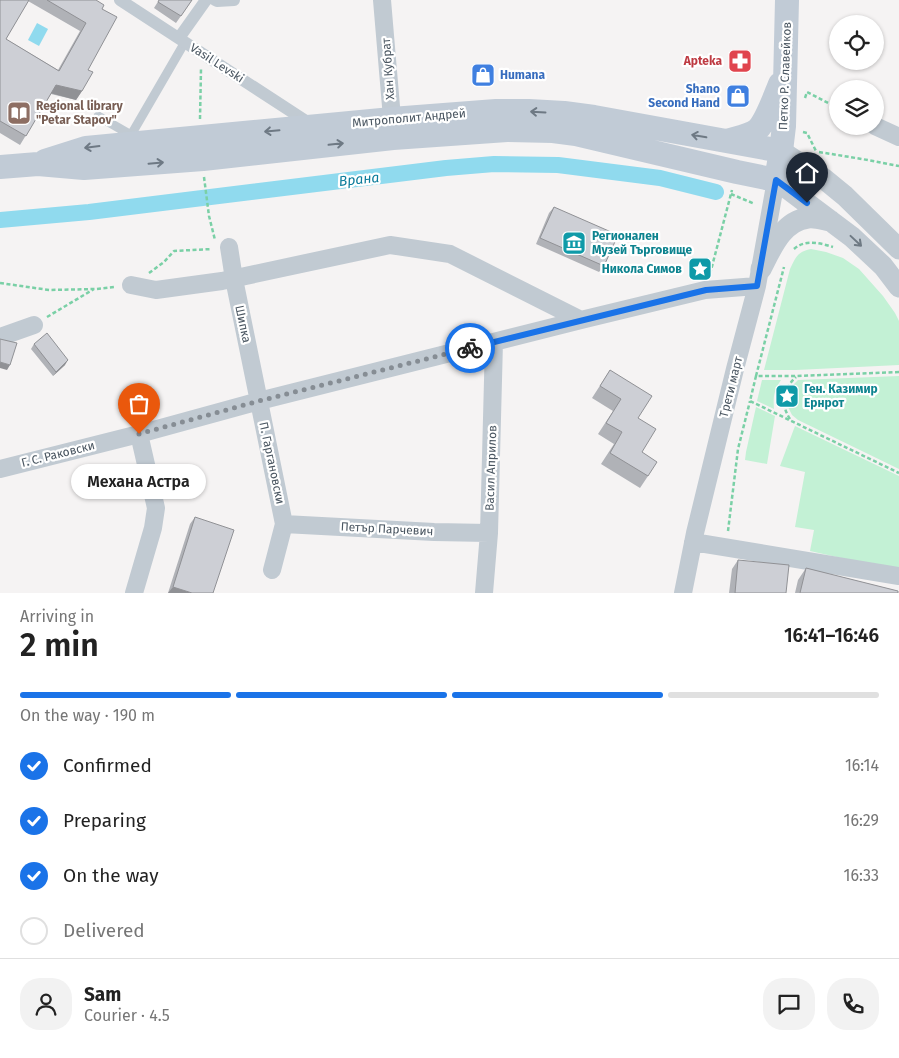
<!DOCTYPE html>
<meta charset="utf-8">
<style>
body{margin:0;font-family:"Fira Sans",sans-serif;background:#f2f2f2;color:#222;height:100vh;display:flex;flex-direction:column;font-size:19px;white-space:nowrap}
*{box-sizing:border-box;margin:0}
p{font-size:16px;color:#767676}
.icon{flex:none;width:28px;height:28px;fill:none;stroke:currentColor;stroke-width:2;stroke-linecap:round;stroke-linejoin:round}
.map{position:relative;height:593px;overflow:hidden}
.sheet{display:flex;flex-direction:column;background:#fff;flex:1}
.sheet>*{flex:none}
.fabs{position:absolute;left:829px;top:15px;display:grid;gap:10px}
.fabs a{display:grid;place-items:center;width:55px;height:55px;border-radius:50%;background:#fff;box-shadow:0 1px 4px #0004;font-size:25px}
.pin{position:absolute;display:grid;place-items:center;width:42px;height:42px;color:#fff;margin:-51px -21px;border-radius:50% 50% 50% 0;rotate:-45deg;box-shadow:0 0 5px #0007}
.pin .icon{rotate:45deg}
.courier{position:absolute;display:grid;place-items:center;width:50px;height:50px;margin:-25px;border:4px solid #1a73e8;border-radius:50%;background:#fff;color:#222;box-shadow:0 1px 6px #0007}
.bubble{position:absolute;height:35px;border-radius:18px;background:#fff;box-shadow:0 1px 4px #0004;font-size:16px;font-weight:600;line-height:35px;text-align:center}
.overview em{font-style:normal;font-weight:600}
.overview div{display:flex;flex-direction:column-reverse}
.overview{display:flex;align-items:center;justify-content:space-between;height:85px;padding:0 20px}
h1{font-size:32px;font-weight:600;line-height:38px}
.bar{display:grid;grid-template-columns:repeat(4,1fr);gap:8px 5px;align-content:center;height:60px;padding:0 20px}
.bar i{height:6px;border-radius:4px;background:#e0e0e0}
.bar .active{background:#1a73e8}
.bar p{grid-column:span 4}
.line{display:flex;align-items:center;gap:12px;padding:0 20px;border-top:1px solid #e0e0e0}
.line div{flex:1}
.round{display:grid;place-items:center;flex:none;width:52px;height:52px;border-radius:20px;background:#f2f2f2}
ol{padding:0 20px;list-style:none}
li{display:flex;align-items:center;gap:15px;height:55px}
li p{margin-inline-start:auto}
li .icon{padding:5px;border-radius:50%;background:#1a73e8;color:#fff;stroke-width:4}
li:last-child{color:#767676}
li i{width:28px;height:28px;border:2px solid #e0e0e0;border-radius:50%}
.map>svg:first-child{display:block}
.green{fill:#c3f1d5}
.water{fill:#90daee}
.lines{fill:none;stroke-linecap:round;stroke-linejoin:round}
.canal{stroke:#90daee;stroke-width:16}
.path{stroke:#7ad0a6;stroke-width:2.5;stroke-dasharray:4 2.5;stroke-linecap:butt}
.service{stroke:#c1cad2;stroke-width:9}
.pedestrian{stroke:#c1cad2;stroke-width:12}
.minor{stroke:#c1cad2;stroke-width:18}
.tertiary{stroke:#c1cad2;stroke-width:21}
.secondary{stroke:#c1cbd6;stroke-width:24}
.wall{fill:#b0b2b7;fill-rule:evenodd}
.shaded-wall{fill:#909195}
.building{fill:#cdcfd5;stroke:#909195}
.oneway{stroke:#6e7984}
.oneway2{stroke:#6e7983}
.done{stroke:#868d94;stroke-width:5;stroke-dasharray:0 9}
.route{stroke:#1a73e8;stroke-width:6}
.labels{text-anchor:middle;stroke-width:4.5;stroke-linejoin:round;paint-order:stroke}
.health-label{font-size:12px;font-weight:bold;fill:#be3a42;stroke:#fff;text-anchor:end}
.street-label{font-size:12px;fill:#4a5661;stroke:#fff}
.shop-label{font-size:12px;font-weight:bold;fill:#366cbe;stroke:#fff;text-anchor:start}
.education-label{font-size:12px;font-weight:bold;fill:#785e54;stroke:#fff;text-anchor:start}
.culture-label{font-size:12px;font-weight:bold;fill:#0d838f;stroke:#fff;text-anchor:start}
.water-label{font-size:14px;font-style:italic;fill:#0c7c9b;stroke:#fff}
</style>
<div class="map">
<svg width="899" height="593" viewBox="0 0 899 593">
<rect width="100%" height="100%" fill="#f5f3f3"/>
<path class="green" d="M811,249L826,252L843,258L859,269L883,296L895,313L899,321V365L796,370H764L790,269C796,257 797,252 811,249Z
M899,376V469L798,420L792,415L788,407V397L791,387L798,380Z
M762,380H781C774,390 773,397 774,409L757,401Z
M756,407L775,416L767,464L745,460L746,452Z
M795,426L899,476V571L810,551L814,530L795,527L805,472L780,466Z"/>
<path class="water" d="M37,23L48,29L39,46L28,40Z"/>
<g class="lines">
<path class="canal" d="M0,220L89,212L446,168L494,164L558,165L660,178L716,192"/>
<path class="path" d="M805,98L807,92L838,108
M200,119L201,69
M803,132L807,133L816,151
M819,152L862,159L899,166
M204,177L209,216L215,240
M731,194L755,204
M794,249C805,239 820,243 833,247
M149,273L164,262L174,251L212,249
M710,274L732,190
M0,283L49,290L96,289L115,287
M47,317L94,289
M899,372L797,376H756L750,401L899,473
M756,376L784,267
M790,419C780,404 783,389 796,377
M728,531L738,449L750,401"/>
<path class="service" d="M98,116L131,135V141
M131,135L185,42"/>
<path class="pedestrian" d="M120,0L312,125
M215,0L217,1L234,0
M179,38L206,0"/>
<path class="minor" d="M382,0L393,130
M875,126L899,137
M229,247L234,279L284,524L272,570
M131,285L156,290L222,281L390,245L450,254L581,320
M0,337L34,325
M0,469L139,434L259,401L581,320L705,290L757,286
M284,524L434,532L489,533
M693,542L899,576
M134,593L153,528L156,508L139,434
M484,593L489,533L494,342
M683,593L695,533L735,369L757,286L776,180"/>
<path class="tertiary" d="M781,151L823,178L845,196L899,249
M776,180L852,237L883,266L899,287
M761,269C771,250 782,221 808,218C816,217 824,220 831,221"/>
<path class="secondary" d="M727,141C736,138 749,136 757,130C766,122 775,96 780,84
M45,161L86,148L392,119L496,111H529L564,113L594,117L781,151
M0,167L38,164L84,168L203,159L393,138L507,130L553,131L576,134L737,172L776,180L781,151L784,126L787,0"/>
</g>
<path class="wall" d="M0,0H96L102,9L82,91L76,100L51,94L20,145L0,133ZM28,1L80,31L58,70L6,39Z
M159,0H192L176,23L154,8Z
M554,207L604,266L599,272L536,244L549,213Z
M34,344L65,365L53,376L31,349Z
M610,370L638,418L642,452L648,476L640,488L601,464L614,444L598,434L613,411L592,398Z
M195,517L213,593H168L190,524Z
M738,560L786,593H729L732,569Z
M806,568L898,593H795L798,580Z"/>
<path class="shaded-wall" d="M56,85L82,91L76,100L50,93Z
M68,360L65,365L53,376L56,372Z
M0,362L10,365L7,370L0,368Z
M173,587L192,593H168Z"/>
<path class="building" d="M0,0H29L6,39L59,71L86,23L47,0H96L104,5L102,9L117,17L88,70L93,72L82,91L56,85L26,136L0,121Z
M159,0H192L181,16L158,2Z
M554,207L618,235L604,266L540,238Z
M47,333L68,360L56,372L34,344Z
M0,339L17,343L10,365L0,362Z
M610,370L652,396L638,418L656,429L642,452L657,462L648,476L610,453L622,432L606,423L621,399L600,386Z
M195,517L234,530L213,593H192L173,587Z
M738,560L789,565L786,593H735Z
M806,568L898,591V593H800Z"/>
<defs><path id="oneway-shaft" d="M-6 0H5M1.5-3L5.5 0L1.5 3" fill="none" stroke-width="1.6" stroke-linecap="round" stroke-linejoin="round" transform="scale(1.25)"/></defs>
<g class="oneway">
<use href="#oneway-shaft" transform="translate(538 112) rotate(-177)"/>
<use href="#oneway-shaft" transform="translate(272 131) rotate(175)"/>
<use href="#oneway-shaft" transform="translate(699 136) rotate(-170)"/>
<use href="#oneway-shaft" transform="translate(336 144) rotate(-6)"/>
<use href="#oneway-shaft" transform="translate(92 147) rotate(173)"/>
<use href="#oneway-shaft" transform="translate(156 163) rotate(-5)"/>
</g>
<use class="oneway2" href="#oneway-shaft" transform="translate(856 241) rotate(43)"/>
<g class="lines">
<path class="done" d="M139,434L259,401L470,348"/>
<path class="route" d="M470,348L706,290L757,286L776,180L807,203"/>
</g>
<defs>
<g id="pharmacy-square" transform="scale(1.25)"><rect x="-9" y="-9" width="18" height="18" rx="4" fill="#e0444e" stroke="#fff"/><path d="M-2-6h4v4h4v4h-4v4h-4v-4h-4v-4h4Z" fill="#fff"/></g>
<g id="shop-square" transform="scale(1.25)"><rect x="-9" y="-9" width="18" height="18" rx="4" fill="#3f7fe0" stroke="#fff"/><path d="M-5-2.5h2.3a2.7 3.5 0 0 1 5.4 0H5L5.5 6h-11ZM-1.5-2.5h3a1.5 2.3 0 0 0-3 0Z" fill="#fff"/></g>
<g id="library-square" transform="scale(1.25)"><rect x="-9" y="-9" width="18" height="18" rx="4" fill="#8d6e63" stroke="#fff"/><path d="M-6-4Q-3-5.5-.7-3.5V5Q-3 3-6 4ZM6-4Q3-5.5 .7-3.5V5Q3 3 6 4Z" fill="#fff"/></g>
<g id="museum-square" transform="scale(1.25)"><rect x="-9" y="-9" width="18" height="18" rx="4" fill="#0f9aa8" stroke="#fff"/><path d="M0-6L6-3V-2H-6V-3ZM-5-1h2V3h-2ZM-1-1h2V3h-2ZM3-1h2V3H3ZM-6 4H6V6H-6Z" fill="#fff"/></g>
<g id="sight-square" transform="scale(1.25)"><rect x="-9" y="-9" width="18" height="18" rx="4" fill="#0f9aa8" stroke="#fff"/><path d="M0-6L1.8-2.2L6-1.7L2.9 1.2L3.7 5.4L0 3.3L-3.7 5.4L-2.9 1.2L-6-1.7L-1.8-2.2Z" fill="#fff"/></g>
</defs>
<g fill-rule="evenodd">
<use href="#pharmacy-square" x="740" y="61"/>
<use href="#shop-square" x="483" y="75"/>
<use href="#shop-square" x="738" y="96"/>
<use href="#library-square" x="19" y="113"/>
<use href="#museum-square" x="574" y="243"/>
<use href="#sight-square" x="700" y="269"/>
<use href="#sight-square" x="787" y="396"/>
</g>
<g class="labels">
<g class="health-label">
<text x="722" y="65">Apteka</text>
</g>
<g class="street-label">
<text transform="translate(217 63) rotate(33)" y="4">Vasil Levski</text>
<text transform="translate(388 69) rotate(-94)" y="4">Хан Кубрат</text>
<text transform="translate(785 76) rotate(-88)" y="4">Петко Р. Славейков</text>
<text transform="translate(409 118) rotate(-5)" y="4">Митрополит Андрей</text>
<text transform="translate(243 324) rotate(78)" y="4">Шипка</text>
<text transform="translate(731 387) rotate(-76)" y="4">Трети март</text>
<text transform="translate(58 454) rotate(-14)" y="4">Г. С. Раковски</text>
<text transform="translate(272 463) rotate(78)" y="4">П. Гаргановски</text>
<text transform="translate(491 468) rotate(-88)" y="4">Васил Априлов</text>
<text transform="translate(387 529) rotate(3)" y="4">Петър Парчевич</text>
</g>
<g class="shop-label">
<text x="500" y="79">Humana</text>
<text x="720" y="93" text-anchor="end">Shano<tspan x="720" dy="14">Second Hand</tspan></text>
</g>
<g class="education-label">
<text x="36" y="110">Regional library<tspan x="36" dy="14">"Petar Stapov"</tspan></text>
</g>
<g class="culture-label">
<text x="592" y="240">Регионален<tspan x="592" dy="14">Музей Търговище</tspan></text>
<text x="682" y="273" text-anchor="end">Никола Симов</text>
<text x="804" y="393">Ген. Казимир<tspan x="804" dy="14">Ернрот</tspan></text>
</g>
<g class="water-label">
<text transform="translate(359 179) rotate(-6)" y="5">Врана</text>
</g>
</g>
</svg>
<div class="fabs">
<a><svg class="icon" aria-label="locate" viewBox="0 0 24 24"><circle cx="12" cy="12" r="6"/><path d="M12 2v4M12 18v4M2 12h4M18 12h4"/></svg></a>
<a><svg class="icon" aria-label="layers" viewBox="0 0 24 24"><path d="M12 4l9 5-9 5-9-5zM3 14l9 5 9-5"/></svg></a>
</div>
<div class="pin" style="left:139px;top:434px;background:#ea580c"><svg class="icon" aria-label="bag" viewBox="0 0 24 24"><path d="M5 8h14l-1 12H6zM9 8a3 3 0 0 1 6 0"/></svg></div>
<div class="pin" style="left:807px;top:203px;background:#1f2937"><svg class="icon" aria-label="home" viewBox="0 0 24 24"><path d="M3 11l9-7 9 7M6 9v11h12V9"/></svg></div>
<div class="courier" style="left:470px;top:348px"><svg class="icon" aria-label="bike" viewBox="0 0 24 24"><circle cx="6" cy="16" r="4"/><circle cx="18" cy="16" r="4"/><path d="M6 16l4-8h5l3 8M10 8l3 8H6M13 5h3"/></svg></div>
<div class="bubble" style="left:71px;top:464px;width:135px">Механа Астра</div>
</div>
<section class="sheet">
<div class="overview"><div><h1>2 min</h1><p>Arriving in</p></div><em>16:41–16:46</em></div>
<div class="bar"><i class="active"></i><i class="active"></i><i class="active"></i><i></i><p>On the way · 190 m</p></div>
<ol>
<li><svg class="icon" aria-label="check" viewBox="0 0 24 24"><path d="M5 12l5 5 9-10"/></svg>Confirmed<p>16:14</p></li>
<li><svg class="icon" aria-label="check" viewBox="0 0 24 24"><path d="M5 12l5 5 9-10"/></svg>Preparing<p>16:29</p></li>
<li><svg class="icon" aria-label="check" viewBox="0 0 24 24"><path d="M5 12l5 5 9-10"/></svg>On the way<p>16:33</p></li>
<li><i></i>Delivered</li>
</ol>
<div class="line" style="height:90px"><a class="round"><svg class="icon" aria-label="person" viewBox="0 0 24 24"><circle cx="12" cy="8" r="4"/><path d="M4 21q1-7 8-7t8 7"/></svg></a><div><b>Sam</b><p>Courier · 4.5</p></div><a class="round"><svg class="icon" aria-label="chat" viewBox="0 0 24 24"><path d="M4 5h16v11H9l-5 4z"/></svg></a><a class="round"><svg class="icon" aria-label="phone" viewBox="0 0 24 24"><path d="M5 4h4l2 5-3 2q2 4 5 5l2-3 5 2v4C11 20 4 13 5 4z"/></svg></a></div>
</section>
